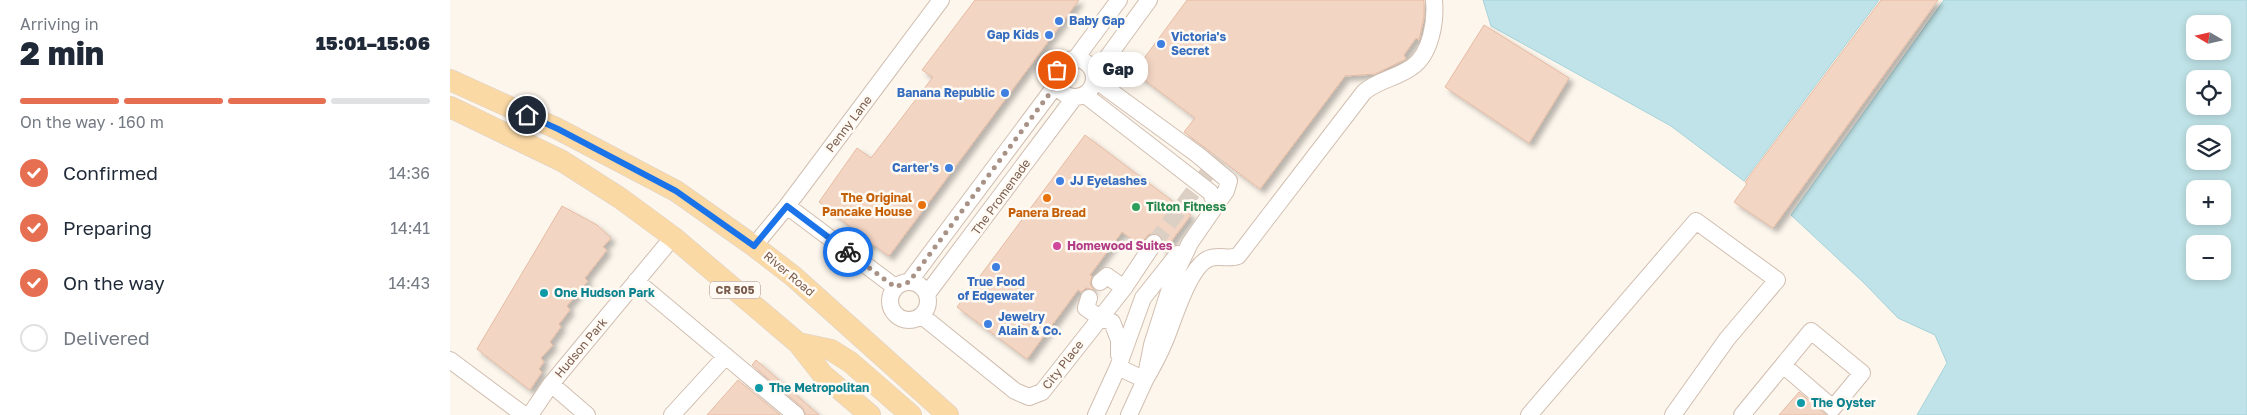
<!DOCTYPE html>
<meta charset="utf-8">
<style>
body{margin:0;font-family:"Golos Text",sans-serif;background:#f2f2f3;color:#1f2937;height:100vh;display:flex;flex-direction:column;font-size:19px;white-space:nowrap}
*{box-sizing:border-box;margin:0}
p{font-size:16px;color:#747a83}
.icon{flex:none;width:28px;height:28px;fill:none;stroke:currentColor;stroke-width:2;stroke-linecap:round;stroke-linejoin:round}
.map{position:relative;flex:1;overflow:hidden}
.panel{display:flex;flex-direction:column;background:#fff;width:450px}
.panel>*{flex:none}
.needle{width:32px;rotate:279deg}
.buttons{position:absolute;left:1736px;top:15px;display:grid;gap:10px}
.buttons a{display:grid;place-items:center;width:45px;height:45px;border-radius:10px;background:#fff;box-shadow:0 2px 8px #0003;font-size:25px}
.pin{position:absolute;display:grid;place-items:center;width:42px;height:42px;color:#fff;margin:-21px;border:2px solid #fff;border-radius:50%;box-shadow:0 1px 5px #0007}
.courier{position:absolute;display:grid;place-items:center;width:50px;height:50px;margin:-25px;border:4px solid #1a73e8;border-radius:50%;background:#fff;color:#222;box-shadow:0 1px 6px #0007}
.bubble{position:absolute;height:35px;border-radius:15px;background:#fff;box-shadow:0 2px 8px #0003;font-size:16px;font-weight:800;line-height:35px;text-align:center}
.overview em{font-style:normal;font-weight:800}
.overview div{display:flex;flex-direction:column-reverse}
.overview{display:flex;align-items:center;justify-content:space-between;height:85px;padding:0 20px}
h1{font-size:32px;font-weight:800;line-height:38px}
.bar{display:grid;grid-template-columns:repeat(4,1fr);gap:8px 5px;align-content:center;height:60px;padding:0 20px}
.bar i{height:6px;border-radius:4px;background:#e0e1e3}
.bar .selected{background:#e76f51}
.bar p{grid-column:span 4}
ol{padding:0 20px;list-style:none}
li{display:flex;align-items:center;gap:15px;height:55px}
li p{margin-inline-start:auto}
li .icon{padding:5px;border-radius:50%;background:#e76f51;color:#fff;stroke-width:4}
li:last-child{color:#747a83}
li i{width:28px;height:28px;border:2px solid #e0e1e3;border-radius:50%}
main{display:flex;flex:1;min-height:0}
.map>svg:first-child{display:block}
.water{fill:#bfe3e8;stroke:#a5d3da;fill-rule:evenodd}
.building{fill:#f3d5c3;stroke:#e6bba3;filter:url(#shadow)}
.lines{fill:none;stroke-linecap:round;stroke-linejoin:round}
.minor-tunnel{stroke:#dcd0c4;stroke-width:16;stroke-dasharray:16 8;stroke-linecap:butt}
.minor-casing{stroke:#d1beb0;stroke-width:18}
.major-casing{stroke:#dad1cd;stroke-width:22}
.minor{stroke:#fff;stroke-width:16}
.major{stroke:#fbd9a5;stroke-width:21}
.done{stroke:#a89285;stroke-width:5;stroke-dasharray:0 9}
.route{stroke:#1a73e8;stroke-width:6}
.shop-dot{fill:#3f7fe0;stroke:#fffaf3;stroke-width:2}
.food-dot{fill:#e8710a;stroke:#fffaf3;stroke-width:2}
.leisure-dot{fill:#2e9e5b;stroke:#fffaf3;stroke-width:2}
.hotel-dot{fill:#d1479c;stroke:#fffaf3;stroke-width:2}
.culture-dot{fill:#0f9aa8;stroke:#fffaf3;stroke-width:2}
.labels{text-anchor:middle;stroke-width:5;stroke-linejoin:round;paint-order:stroke}
.shield{fill:#fffaf3;stroke:#a28b7f;stroke-width:1}
.shield-label{font-size:11px;font-weight:bold;fill:#7a5c4d}
.shop-label{font-size:12px;font-weight:bold;fill:#366cbe;stroke:#fffaf3;text-anchor:start}
.street-label{font-size:12px;fill:#7a5c4d;stroke:#fffaf3}
.food-label{font-size:12px;font-weight:bold;fill:#c56008;stroke:#fffaf3;text-anchor:end}
.leisure-label{font-size:12px;font-weight:bold;fill:#27864d;stroke:#fffaf3;text-anchor:start}
.hotel-label{font-size:12px;font-weight:bold;fill:#b23c85;stroke:#fffaf3;text-anchor:start}
.culture-label{font-size:12px;font-weight:bold;fill:#0d838f;stroke:#fffaf3;text-anchor:start}
</style>
<main>
<section class="panel">
<div class="overview"><div><h1>2 min</h1><p>Arriving in</p></div><em>15:01–15:06</em></div>
<div class="bar"><i class="selected"></i><i class="selected"></i><i class="selected"></i><i></i><p>On the way · 160 m</p></div>
<ol>
<li><svg class="icon" aria-label="check" viewBox="0 0 24 24"><path d="M5 12l5 5 9-10"/></svg>Confirmed<p>14:36</p></li>
<li><svg class="icon" aria-label="check" viewBox="0 0 24 24"><path d="M5 12l5 5 9-10"/></svg>Preparing<p>14:41</p></li>
<li><svg class="icon" aria-label="check" viewBox="0 0 24 24"><path d="M5 12l5 5 9-10"/></svg>On the way<p>14:43</p></li>
<li><i></i>Delivered</li>
</ol>
</section>
<div class="map">
<svg width="1797" height="415" viewBox="0 0 1797 415">
<defs>
<filter id="shadow"><feDropShadow dx="4.5" dy="4.5" stdDeviation="2.5" flood-color="#0004"/></filter>
</defs>
<rect width="100%" height="100%" fill="#fdf6ec"/>
<path class="water" d="M1033,0H1429L1294,181L1221,126L1041,26Z
M1494,0H1797V415H1467L1497,363L1485,335L1448,318L1414,283L1341,215ZM1745,24H1772V51H1745ZM1745,79H1772V106H1745ZM1745,134H1772V161H1745ZM1745,189H1772V216H1745ZM1745,244H1772V271H1745Z"/>
<path class="building" d="M525,0H629L439,256L421,243L416,249L402,239L407,232L369,202L407,148L421,158L483,77L472,70Z
M737,0H974V17L969,40L966,38L954,55L956,59L925,74L895,76L810,189L734,132L745,118L684,72Z
M1431,0H1488L1323,228L1284,202L1297,184L1295,182Z
M1034,25L1119,78L1079,143L995,87Z
M635,135L741,215L714,251L712,250L713,239L709,234H699L690,245L672,232L640,275L642,276L640,284L644,290L636,288L631,292L628,290L577,359L507,307Z
M112,206L147,225L161,238L153,247L157,250L135,278L138,281L117,306L120,310L109,324L111,327L100,342L103,345L91,358L94,362L89,369L92,372L80,390L27,349Z
M306,360L369,415H356L352,407L302,365Z
M288,380L330,415H257Z
M1349,392L1376,415H1329Z"/>
<g class="lines">
<path class="minor-tunnel" d="M704,243L769,158"/>
<g class="minor-casing">
<path id="minor" d="M626,58L669,0
M606 78a19 19 0 1 1 38 0a19 19 0 1 1-38 0Z
M643,71L654,62L699,0
M644,79L748,155L779,181L776,191L740,243L723,279L702,345L695,380L679,415
M635,95L760,192L764,200L762,211
M337,206L445,287
M304,246L337,206L491,0
M186,281L346,415
M440 301a19 19 0 1 1 38 0a19 19 0 1 1-38 0Z
M459,282L606,85
M650,282L657,276L674,288
M477,294L624,98
M639,298L636,308L650,318L662,322L669,340V355
M472,316L565,391L579,397L592,392L674,288L704,243
M0,360L74,415
M668,367L695,380
M695,380C702,368 709,355 714,343C723,323 738,268 758,259C768,254 778,260 788,256L914,92C928,80 947,78 962,67C981,54 986,21 984,0
M101,384L137,415
M80,415L101,384L223,237
M222,415L276,356
M646,415L668,367L693,298L728,254
M1079,415L1246,221L1327,280L1277,339L1223,415
M1292,415L1361,331L1412,373L1383,408L1333,365"/>
</g>
<g class="major-casing">
<path id="major" d="M0,80L108,129L226,191L304,246L343,276L498,415
M0,107L112,161L170,198L223,237L348,343L373,375L420,415
M348,343L381,350L400,362L461,415"/>
</g>
<use href="#minor" class="minor"/>
<use href="#major" class="major"/>
</g>
<g class="lines">
<path class="done" d="M398,252L445,287L459,282L606,85L607,70"/>
<path class="route" d="M77,115L108,129L226,191L304,246L337,206L398,252"/>
</g>
<g class="shop-dot">
<circle cx="609" cy="21" r="5"/>
<circle cx="599" cy="35" r="5"/>
<circle cx="711" cy="44" r="5"/>
<circle cx="555" cy="93" r="5"/>
<circle cx="499" cy="168" r="5"/>
<circle cx="610" cy="181" r="5"/>
<circle cx="546" cy="267" r="5"/>
<circle cx="538" cy="324" r="5"/>
</g>
<g class="food-dot">
<circle cx="597" cy="198" r="5"/>
<circle cx="472" cy="205" r="5"/>
</g>
<circle class="leisure-dot" cx="686" cy="207" r="5"/>
<circle class="hotel-dot" cx="607" cy="246" r="5"/>
<g class="culture-dot">
<circle cx="94" cy="293" r="5"/>
<circle cx="309" cy="388" r="5"/>
<circle cx="1351" cy="403" r="5"/>
</g>
<g class="labels">
<rect class="shield" x="260" y="281.5" width="50" height="17" rx="4"/>
<g class="shield-label">
<text x="285" y="294">CR 505</text>
</g>
<g class="shop-label">
<text x="619" y="25">Baby Gap</text>
<text x="589" y="39" text-anchor="end">Gap Kids</text>
<text x="721" y="41">Victoria's<tspan x="721" dy="14">Secret</tspan></text>
<text x="545" y="97" text-anchor="end">Banana Republic</text>
<text x="489" y="172" text-anchor="end">Carter's</text>
<text x="620" y="185">JJ Eyelashes</text>
<text x="546" y="286" text-anchor="middle">True Food<tspan x="546" dy="14">of Edgewater</tspan></text>
<text x="548" y="321">Jewelry<tspan x="548" dy="14">Alain &amp; Co.</tspan></text>
</g>
<g class="street-label">
<text transform="translate(399 124) rotate(-53)" y="4">Penny Lane</text>
<text transform="translate(551 197) rotate(-54)" y="4">The Promenade</text>
<text transform="translate(339 274) rotate(40)" y="4">River Road</text>
<text transform="translate(131 348) rotate(-50)" y="4">Hudson Park</text>
<text transform="translate(613 365) rotate(-52)" y="4">City Place</text>
</g>
<g class="food-label">
<text x="462" y="202">The Original<tspan x="462" dy="14">Pancake House</tspan></text>
<text x="597" y="217" text-anchor="middle">Panera Bread</text>
</g>
<g class="leisure-label">
<text x="696" y="211">Tilton Fitness</text>
</g>
<g class="hotel-label">
<text x="617" y="250">Homewood Suites</text>
</g>
<g class="culture-label">
<text x="104" y="297">One Hudson Park</text>
<text x="319" y="392">The Metropolitan</text>
<text x="1361" y="407">The Oyster</text>
</g>
</g>
</svg>
<div class="buttons">
<a><svg class="needle" viewBox="-14 -14 28 28"><path d="M0-13l5 13h-10z" fill="#e53935"/><path d="M0 13l5-13h-10z" fill="#747a83"/></svg></a>
<a><svg class="icon" aria-label="locate" viewBox="0 0 24 24"><circle cx="12" cy="12" r="6"/><path d="M12 2v4M12 18v4M2 12h4M18 12h4"/></svg></a>
<a><svg class="icon" aria-label="layers" viewBox="0 0 24 24"><path d="M12 4l9 5-9 5-9-5zM3 14l9 5 9-5"/></svg></a>
<a>+</a>
<a>−</a>
</div>
<div class="pin" style="left:607px;top:70px;background:#ea580c"><svg class="icon" aria-label="bag" viewBox="0 0 24 24"><path d="M5 8h14l-1 12H6zM9 8a3 3 0 0 1 6 0"/></svg></div>
<div class="pin" style="left:77px;top:115px;background:#1f2937"><svg class="icon" aria-label="home" viewBox="0 0 24 24"><path d="M3 11l9-7 9 7M6 9v11h12V9"/></svg></div>
<div class="courier" style="left:398px;top:252px"><svg class="icon" aria-label="bike" viewBox="0 0 24 24"><circle cx="6" cy="16" r="4"/><circle cx="18" cy="16" r="4"/><path d="M6 16l4-8h5l3 8M10 8l3 8H6M13 5h3"/></svg></div>
<div class="bubble" style="left:638px;top:52px;width:60px">Gap</div>
</div>
</main>
